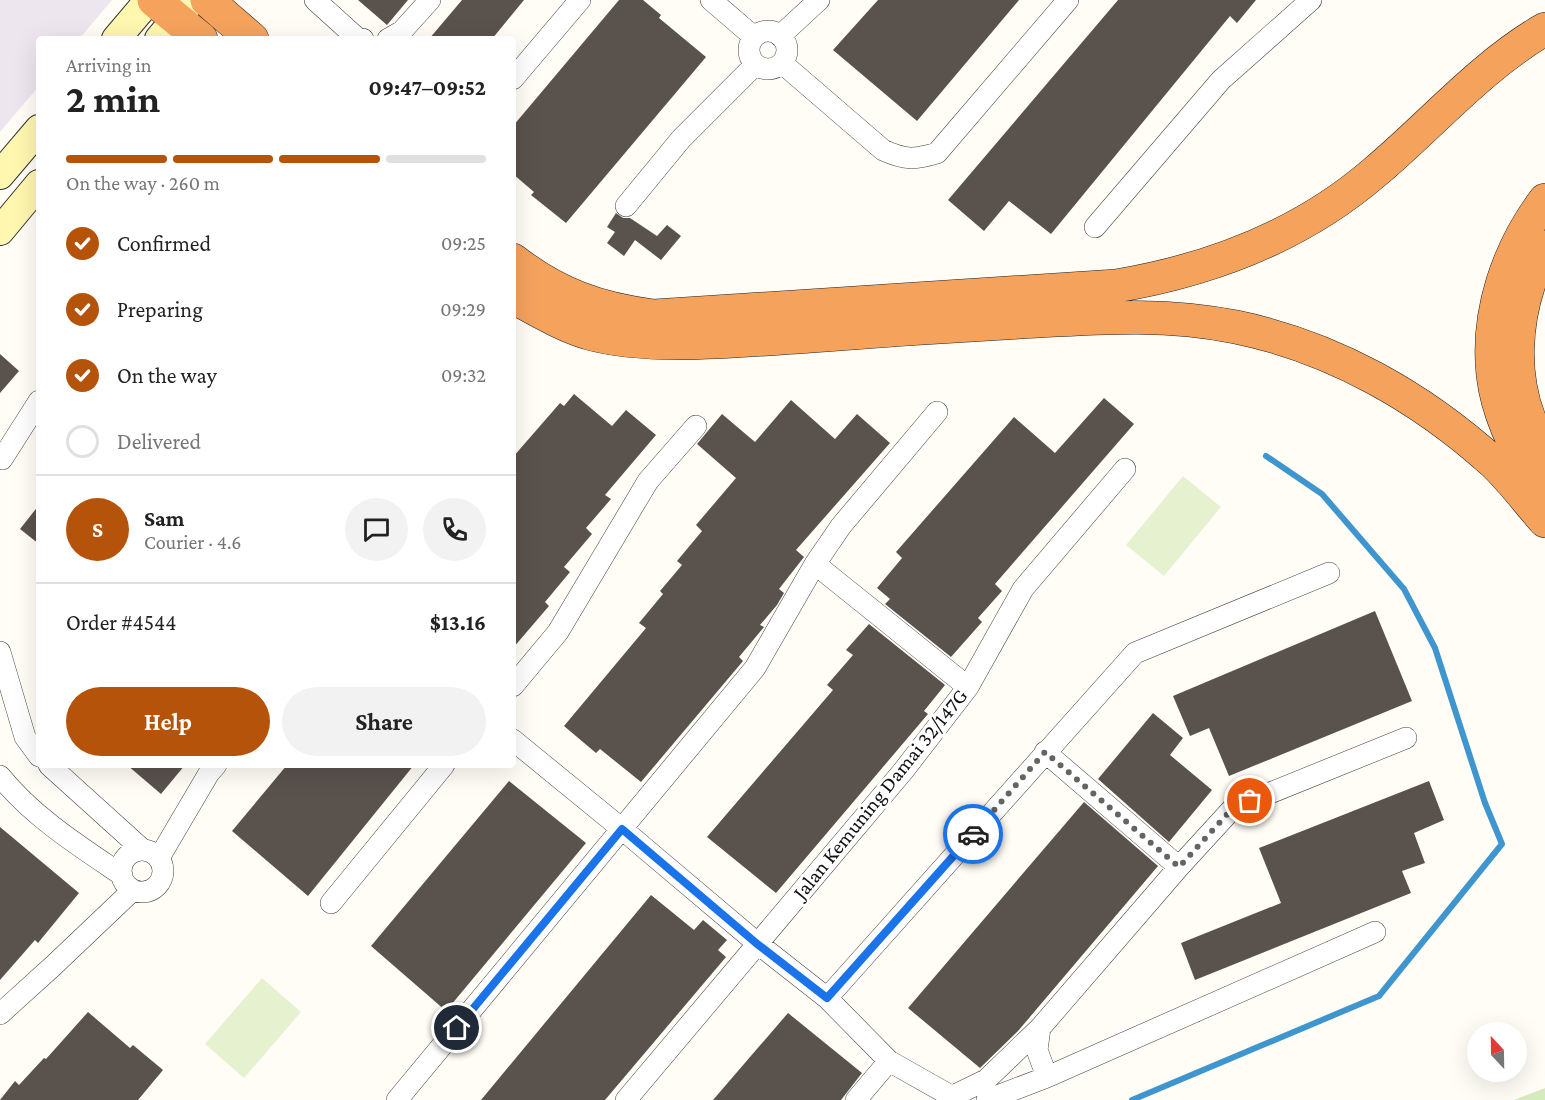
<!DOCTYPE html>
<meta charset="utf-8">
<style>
body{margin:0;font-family:"Crimson Pro",serif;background:#f2f2f2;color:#222;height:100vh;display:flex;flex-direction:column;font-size:22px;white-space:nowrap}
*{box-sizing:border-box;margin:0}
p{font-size:20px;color:#767676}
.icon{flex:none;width:33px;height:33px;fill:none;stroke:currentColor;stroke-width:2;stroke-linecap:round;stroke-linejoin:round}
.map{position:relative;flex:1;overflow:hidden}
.drawer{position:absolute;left:36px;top:36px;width:480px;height:732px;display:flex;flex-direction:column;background:#fff;border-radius:6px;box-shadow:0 6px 24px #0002}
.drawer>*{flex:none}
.needle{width:39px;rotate:338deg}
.buttons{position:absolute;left:1467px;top:1022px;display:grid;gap:12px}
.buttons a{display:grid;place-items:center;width:60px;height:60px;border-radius:50%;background:#fff;box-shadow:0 6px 24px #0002;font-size:30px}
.pin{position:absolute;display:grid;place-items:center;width:51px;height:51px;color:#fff;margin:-26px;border:3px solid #fff;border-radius:50%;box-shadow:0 2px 6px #0007}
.courier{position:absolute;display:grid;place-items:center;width:60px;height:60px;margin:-30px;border:4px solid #1a73e8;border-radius:50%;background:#fff;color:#222;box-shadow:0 2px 8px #0007}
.summary em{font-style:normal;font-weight:700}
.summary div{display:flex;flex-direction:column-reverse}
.summary{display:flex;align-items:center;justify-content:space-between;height:102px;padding:0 30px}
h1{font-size:39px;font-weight:700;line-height:45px}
.bar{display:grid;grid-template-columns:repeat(4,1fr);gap:9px 6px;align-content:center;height:72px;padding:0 30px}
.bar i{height:8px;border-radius:4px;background:#e0e0e0}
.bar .active{background:#b45309}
.bar p{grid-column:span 4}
.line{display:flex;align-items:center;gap:15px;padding:0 30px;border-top:2px solid #e0e0e0}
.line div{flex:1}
.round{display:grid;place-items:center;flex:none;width:63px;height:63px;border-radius:32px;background:#f2f2f2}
ol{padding:0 30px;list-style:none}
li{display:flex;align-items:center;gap:18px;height:66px}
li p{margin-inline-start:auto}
li .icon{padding:6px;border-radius:50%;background:#b45309;color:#fff;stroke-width:4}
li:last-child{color:#767676}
li i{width:33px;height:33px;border:3px solid #e0e0e0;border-radius:50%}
.cta{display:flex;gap:12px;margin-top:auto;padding:12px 30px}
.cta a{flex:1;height:69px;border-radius:36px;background:#b45309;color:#fff;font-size:24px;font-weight:700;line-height:69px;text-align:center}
.cta a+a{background:#f2f2f2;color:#222}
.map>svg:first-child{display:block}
.industrial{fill:#eee6ef}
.green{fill:#d5ebbd}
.pitch{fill:#e6f2cf}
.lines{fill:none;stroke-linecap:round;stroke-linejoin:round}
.stream{stroke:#3f96cf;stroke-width:6}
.building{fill:#5a524d}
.street-casing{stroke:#444;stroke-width:22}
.secondary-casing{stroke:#333;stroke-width:30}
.highway-casing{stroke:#222;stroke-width:34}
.street{stroke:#fff;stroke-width:21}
.secondary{stroke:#fff6b0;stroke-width:28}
.highway{stroke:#f5a25d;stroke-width:33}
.done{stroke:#646461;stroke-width:6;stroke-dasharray:0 10.8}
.route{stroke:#1a73e8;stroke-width:8}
.labels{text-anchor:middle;stroke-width:6;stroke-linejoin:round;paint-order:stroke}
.street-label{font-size:21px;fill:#111;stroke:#fff}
</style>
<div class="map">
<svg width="1545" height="1100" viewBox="0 0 1545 1100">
<rect width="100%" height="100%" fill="#fffdf5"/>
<path class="industrial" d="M0,0H112L79,39H39V86L0,132Z"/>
<path class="green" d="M1545,1088V1100H1514Z"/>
<path class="pitch" d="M1183,476L1221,507L1164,576L1126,545Z
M262,978L301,1012L244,1078L205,1044Z"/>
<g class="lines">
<path class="stream" d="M1132,1100L1379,996L1502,844L1485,803L1435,648L1404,589L1322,494L1266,456"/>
</g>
<path class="building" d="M358,0H408L387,25Z
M462,0H524L492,39H429Z
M619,0H643L661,15L659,18L706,57L566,223L531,195L534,192L513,174V126Z
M878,0H1019L917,121L833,50Z
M1118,0H1256L1237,23L1230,16L1051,234L1009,201L984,231L948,200Z
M616,213L623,218H630L657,236L667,225L681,236L661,260L635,240L624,256L607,243L615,232L607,227Z
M0,354L19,371L0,393Z
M574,394L612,426L626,410L656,435L605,495L611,499L586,528L592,534L564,567L570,572L545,602L549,606L513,648V457L560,403L564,406Z
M1104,398L1134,424L995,584L1002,591L978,618L982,622L951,657L885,604L890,599L877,588L902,558L896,552L1014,417L1055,453Z
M791,400L835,439L857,414L890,443L796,550L804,557L779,589L784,593L777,605L760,625L764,627L739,657L743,661L641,782L600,749L596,753L564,726L646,628L639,623L663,594L660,591L682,565L677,561L702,531L696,525L736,478L697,444L722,414L755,442Z
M39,505V544L20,529Z
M1375,611L1412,701L1229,776L1209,728L1190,736L1173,696Z
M869,624L945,685L924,711L928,714L776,893L707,837L833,690L827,685L853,655L846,650Z
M1153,713L1183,738L1170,755L1212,790L1169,842L1098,779Z
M127,765H185L161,794Z
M287,765H414L308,896L232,831Z
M509,781L586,843L446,1011L371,946Z
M1429,781L1444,820L1414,833L1425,863L1402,871L1411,893L1195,980L1181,943L1281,903L1259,848Z
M1084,802L1158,866L1018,1031L980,1068L908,1008Z
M0,827L79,893L38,943L35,940L0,980Z
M651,895L694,930L703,920L727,940L718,950L726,957L605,1100H481Z
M88,1012L130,1048L133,1045L163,1070L138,1100H0L15,1081L19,1085L44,1058L46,1059Z
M788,1013L862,1073L841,1100H713Z"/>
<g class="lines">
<g class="street-casing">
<path id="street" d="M315,0L357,38L363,39
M711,0L754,37
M749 50a19 19 0 1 1 38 0a19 19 0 1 1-38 0Z
M780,36L819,0
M388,39L402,31L430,0
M782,63L883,150C905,160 914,160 937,153L1068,0
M513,79L580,0
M626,206L681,139L755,65
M1095,227L1221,80L1311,0
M2,459L39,401
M815,564L968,687
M0,652L25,737L39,756
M513,686L558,632L648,481L696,426
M513,740L622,829L757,943L827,998L889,1061L958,1100
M1045,752L1179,867
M49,765L143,850
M0,776C33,817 79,846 122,875
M121 871a21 21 0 1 1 42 0a21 21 0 1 1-42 0Z
M159,858L209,773L216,765
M331,903L444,765
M827,998L1135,653L1329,573
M0,1014L53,966L133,890
M1040,1028L1037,1050L1047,1077
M951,1097L986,1080L1040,1028L1179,867L1233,808L1406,738
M397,1100L755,668L815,564L841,526L937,412
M626,1100L904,770L968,687L1023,589L1125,469
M856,1100L889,1061
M987,1100L1047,1077L1375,932"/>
</g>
<g class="secondary-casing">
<path id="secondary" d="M116,39L149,0
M159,39L192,0
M0,175L39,129
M0,231L39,184"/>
</g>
<g class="highway-casing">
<path id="highway" d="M154,0L201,39
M207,0L252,39
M1545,200C1508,249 1486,313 1493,375C1498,419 1521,461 1545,496
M1545,247C1512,308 1505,389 1545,449
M513,260C557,294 598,309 654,316L1116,286C1211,270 1302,235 1375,172C1431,125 1481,66 1545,29
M513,297C537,310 562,325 588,333C648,350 736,341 798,337C872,331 946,326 1020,322C1094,318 1163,312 1236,327C1333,347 1421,397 1494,463C1512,480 1528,502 1545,521"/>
</g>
<use href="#street" class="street"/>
<use href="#secondary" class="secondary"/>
<use href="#highway" class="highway"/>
</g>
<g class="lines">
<path class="done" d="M973,834L1045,752L1179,867L1233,808L1250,801"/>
<path class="route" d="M457,1028L622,829L756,943L827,998L973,834"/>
</g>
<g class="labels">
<g class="street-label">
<text transform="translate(880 794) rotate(-51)" y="7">Jalan Kemuning Damai 32/147G</text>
</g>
</g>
</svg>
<div class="buttons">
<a><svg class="needle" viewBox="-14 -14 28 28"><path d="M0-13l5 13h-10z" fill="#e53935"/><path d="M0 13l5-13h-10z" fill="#767676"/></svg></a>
</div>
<div class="pin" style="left:1250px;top:801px;background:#ea580c"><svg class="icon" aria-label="bag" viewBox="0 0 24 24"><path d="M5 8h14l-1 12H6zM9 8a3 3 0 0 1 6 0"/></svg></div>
<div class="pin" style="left:457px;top:1028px;background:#1f2937"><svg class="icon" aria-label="home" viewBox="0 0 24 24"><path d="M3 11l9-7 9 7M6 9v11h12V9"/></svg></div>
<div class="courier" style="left:973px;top:834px"><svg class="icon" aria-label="car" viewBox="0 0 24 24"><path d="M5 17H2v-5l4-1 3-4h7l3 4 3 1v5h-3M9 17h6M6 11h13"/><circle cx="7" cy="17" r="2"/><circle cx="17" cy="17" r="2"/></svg></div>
<section class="drawer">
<div class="summary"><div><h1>2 min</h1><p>Arriving in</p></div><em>09:47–09:52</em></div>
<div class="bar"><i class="active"></i><i class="active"></i><i class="active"></i><i></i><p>On the way · 260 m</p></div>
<ol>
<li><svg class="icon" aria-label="check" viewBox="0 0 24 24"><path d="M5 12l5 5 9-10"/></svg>Confirmed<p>09:25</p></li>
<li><svg class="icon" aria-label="check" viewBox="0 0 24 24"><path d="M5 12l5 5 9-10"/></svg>Preparing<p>09:29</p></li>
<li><svg class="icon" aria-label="check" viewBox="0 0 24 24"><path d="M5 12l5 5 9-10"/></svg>On the way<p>09:32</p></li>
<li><i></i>Delivered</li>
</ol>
<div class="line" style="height:108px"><b class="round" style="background:#b45309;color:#fff">S</b><div><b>Sam</b><p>Courier · 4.6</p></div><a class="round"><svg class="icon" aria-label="chat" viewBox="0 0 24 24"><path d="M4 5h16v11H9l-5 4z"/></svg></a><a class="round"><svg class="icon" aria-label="phone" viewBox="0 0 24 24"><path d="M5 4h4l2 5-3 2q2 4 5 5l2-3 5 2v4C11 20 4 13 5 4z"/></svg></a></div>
<div class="line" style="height:78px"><div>Order #4544</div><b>$13.16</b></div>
<div class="cta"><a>Help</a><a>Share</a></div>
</section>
</div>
